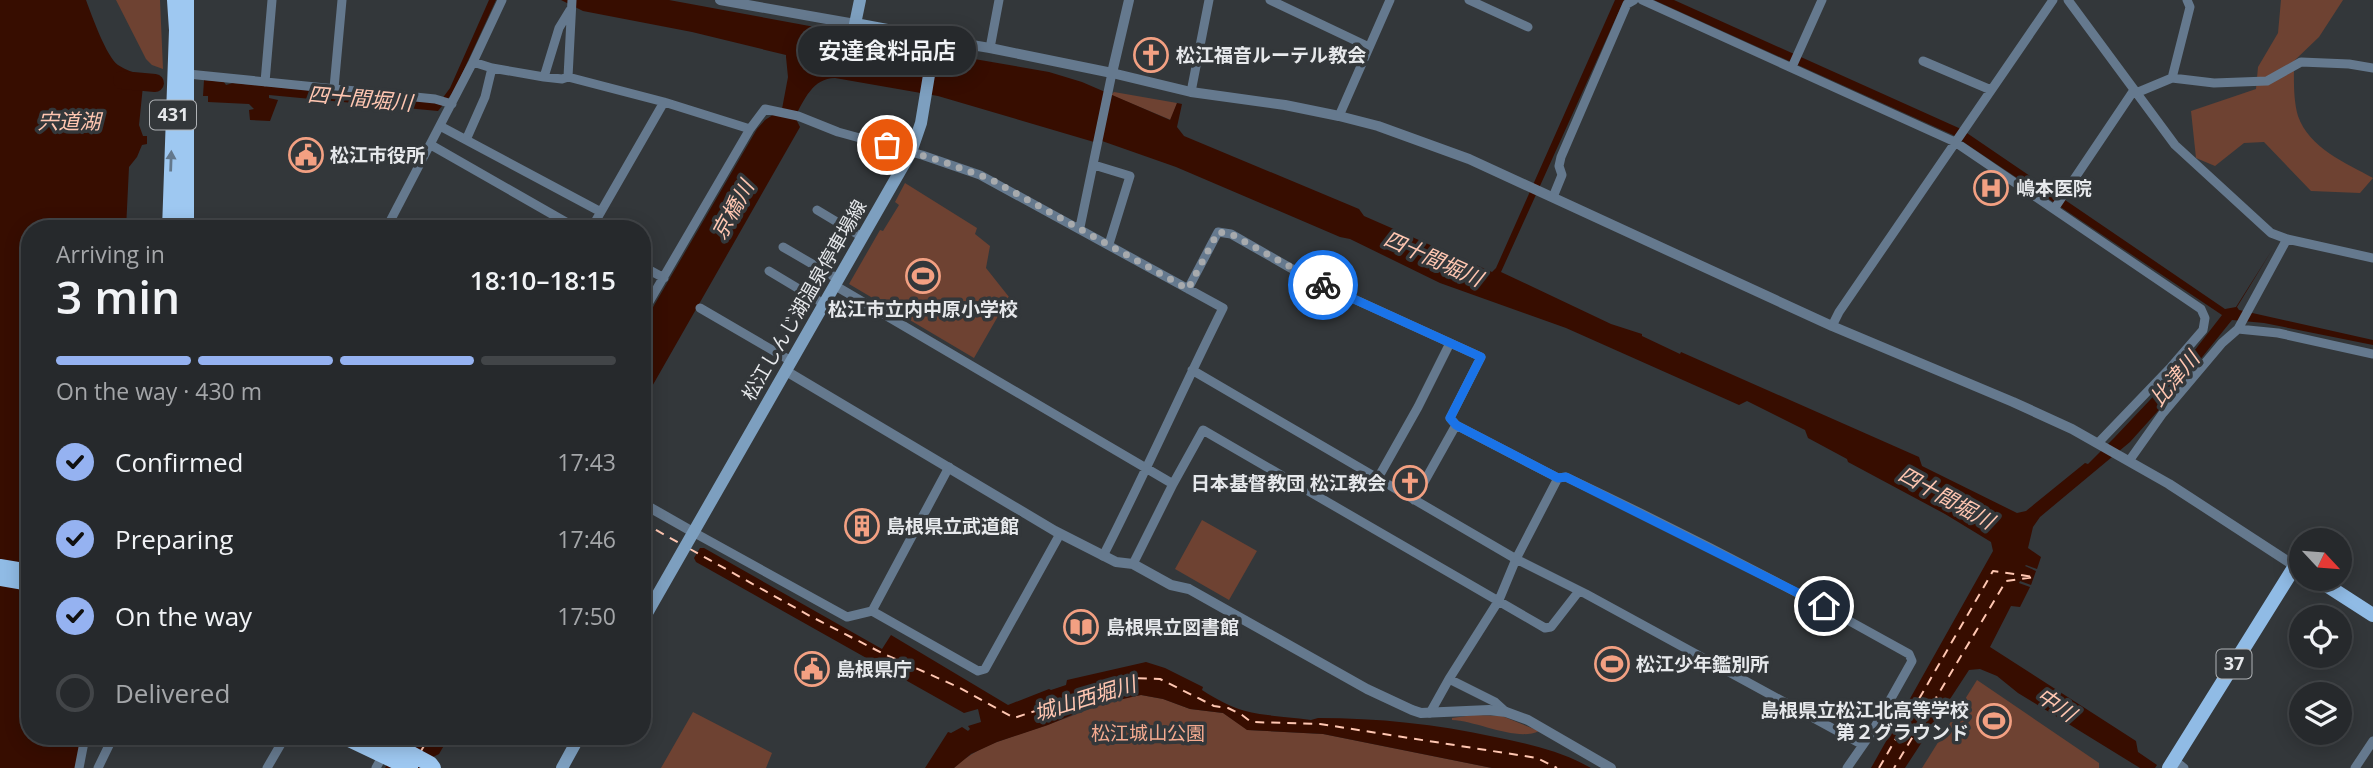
<!DOCTYPE html>
<meta charset="utf-8">
<style>
body{margin:0;font-family:"Open Sans","Noto Sans JP",sans-serif;background:#323538;color:#f1f3f6;height:100vh;display:flex;flex-direction:column;font-size:26px;white-space:nowrap}
*{box-sizing:border-box;margin:0}
p{font-size:23px;color:#a4a6a9}
.icon{flex:none;width:38px;height:38px;fill:none;stroke:currentColor;stroke-width:2;stroke-linecap:round;stroke-linejoin:round}
.map{position:relative;flex:1;overflow:hidden}
.details{position:absolute;left:21px;top:220px;width:630px;height:525px;display:flex;flex-direction:column;background:#26292c;border-radius:28px;box-shadow:0 4px 18px #0003,0 0 0 2px #424548}
.details>*{flex:none}
.needle{width:46px;rotate:116deg}
.buttons{position:absolute;left:2289px;top:528px;display:grid;gap:14px}
.buttons a{display:grid;place-items:center;width:63px;height:63px;border-radius:50%;background:#26292c;box-shadow:0 4px 18px #0003,0 0 0 2px #424548;font-size:35px}
.pin{position:absolute;display:grid;place-items:center;width:60px;height:60px;color:#fff;margin:-30px;border:4px solid #fff;border-radius:50%;box-shadow:0 2px 7px #0007}
.courier{position:absolute;display:grid;place-items:center;width:70px;height:70px;margin:-35px;border:5px solid #1a73e8;border-radius:50%;background:#fff;color:#222;box-shadow:0 2px 9px #0007}
.bubble{position:absolute;height:49px;border-radius:24px;background:#26292c;box-shadow:0 4px 18px #0003,0 0 0 2px #424548;font-size:23px;font-weight:600;line-height:49px;text-align:center}
.overview em{font-style:normal;font-weight:600}
.overview div{display:flex;flex-direction:column-reverse}
.overview{display:flex;align-items:center;justify-content:space-between;height:119px;padding:0 35px}
h1{font-size:46px;font-weight:600;line-height:52px}
.bar{display:grid;grid-template-columns:repeat(4,1fr);gap:10px 7px;align-content:center;height:84px;padding:0 35px}
.bar i{height:9px;border-radius:5px;background:#424548}
.bar .selected{background:#95b2f1}
.bar p{grid-column:span 4}
ol{padding:0 35px;list-style:none}
li{display:flex;align-items:center;gap:21px;height:77px}
li p{margin-inline-start:auto}
li .icon{padding:7px;border-radius:50%;background:#95b2f1;color:#111;stroke-width:4}
li:last-child{color:#a4a6a9}
li i{width:38px;height:38px;border:4px solid #424548;border-radius:50%}
.map>svg:first-child{display:block}
.green{fill:#6e4232}
.water{fill:#370d00}
.lines{fill:none;stroke-linecap:round;stroke-linejoin:round}
.river{stroke:#370d00;stroke-width:18}
.ferry{stroke:#ffc6b1;stroke-width:2;stroke-dasharray:9 7;stroke-linecap:butt}
.minor{stroke:#65798e;stroke-width:9}
.tertiary{stroke:#65798e;stroke-width:10}
.secondary{stroke:#7d9fbf;stroke-width:12}
.primary{stroke:#90bbe5;stroke-width:14}
.trunk{stroke:#9ec8f1;stroke-width:16}
.oneway{fill:#63788c}
.done{stroke:#a7aaad;stroke-width:7;stroke-dasharray:0 12.6}
.route{stroke:#1a73e8;stroke-width:9}
.labels{text-anchor:middle;stroke-width:7;stroke-linejoin:round;paint-order:stroke}
.shield{fill:#33373a;stroke:#b0b3b6;stroke-width:2}
.shield-label{font-size:18px;font-weight:bold;fill:#e6e8eb}
.poi-label{font-size:19px;font-weight:bold;fill:#e6e8eb;stroke:#33373a;text-anchor:start}
.street-label{font-size:19px;fill:#e6e8eb;stroke:#33373a}
.park-label{font-size:19px;fill:#f5ab90;stroke:#33373a}
.water-label{font-size:21px;font-style:italic;fill:#ffc6b1;stroke:#33373a}
</style>
<div class="map">
<svg width="2373" height="768" viewBox="0 0 2373 768">
<rect width="100%" height="100%" fill="#33373a"/>
<path class="green" d="M116,0H160L163,69L152,65L146,59Z
M2281,0H2343L2319,37L2294,61C2294,78 2293,99 2298,116C2309,148 2346,163 2373,178L2360,193L2311,191L2264,142L2244,143L2215,166L2196,158L2191,111L2256,89L2258,67L2278,33Z
M1114,92L1177,103L1171,120L1111,95Z
M905,183L977,228L975,234L990,246L986,268L1009,297L974,358L849,284L880,230L883,231L899,205L895,202Z
M1202,520L1257,551L1229,600L1175,569Z
M1624,653L1629,655L1612,682L1597,673L1608,654Z
M1977,680L2099,763V768H1922Z
M1141,695L1163,699L1190,709L1223,713L1248,730L1323,734L1492,768H954C979,743 1015,737 1047,725C1079,714 1107,700 1141,695Z
M693,712L772,753L766,768H661Z
M1474,715L1502,716L1539,731C1517,742 1478,721 1452,720V718Z"/>
<path class="water" d="M0,0H86C91,14 107,58 118,65C126,70 134,73 144,76L139,125L143,136H147V144L142,145L137,157L129,167L126,229H30V737H82L77,768H0Z
M489,0H496L454,91L438,111L269,95V98L278,100L270,121L250,120L249,110L254,109L249,104L208,102V96H203L204,80L224,82L226,85L233,83L439,103L450,88Z
M561,0H669L842,32L850,39L942,60L951,55L1049,72L1082,82L1170,120L1177,103L1182,104L1177,127L1184,136L1359,209L1364,216L1492,272L1496,268L1615,0H1624L1501,272L1611,324L1642,334V336L1680,354L1681,352L1919,457L1922,466L2017,513L2026,511L2085,463L2088,464L2114,438L2184,364L2222,315L1953,135L1654,0H1674L1961,129L2225,309L2236,307L2272,250L2237,307L2239,310L2373,340V345L2264,323L2232,320L2166,402L2130,442L2040,517L2033,527L2028,548L2041,557L2037,569L2026,565L2025,566L2036,571L2031,585L2020,581L2019,583L2030,587L2020,607L2011,606L1990,647L2136,741L2138,752L2157,765L2155,768H2140L2018,693L1997,676L1980,669L1969,670L1905,768H1871L1993,551L1991,542L1945,514L1848,462L1847,459L1808,438L1805,430L1747,401L1739,405L1566,328L1440,283L1350,239L1340,237L1176,167L1102,141L1094,142L938,96L835,78C813,78 804,100 795,117L800,127L642,404V326L757,129L765,120L782,109L788,77L786,57V55L692,32L583,11Z
M700,548H704L882,649L891,635L1008,705L1049,689L1051,690L1066,685L1067,680L1146,662L1165,668L1203,687L1202,690C1246,719 1264,713 1311,720L1318,718C1378,718 1436,724 1495,737C1529,744 1561,751 1591,768H1492L1323,734L1247,730L1223,713L1190,709L1163,699L1141,695L1096,705L1048,725L997,742L971,754L954,768H925L948,732L951,733L962,727L968,731L970,729L968,726L981,722L978,709L964,713L696,562L694,558Z
M402,737H449L439,754L431,758L426,768H385Z"/>
<g class="lines">
<path class="river" d="M122,80L155,83"/>
<path class="ferry" d="M642,522L679,543
M690,549L810,616L882,653L958,687L1014,718L1134,678L1160,679L1214,706L1228,708L1242,715L1251,722L1320,724L1537,758L1557,768
M421,751L429,737
M1879,768L1993,571L2034,577L2006,581L1894,768"/>
<path class="minor" d="M572,0L568,77L664,102L750,129
M1270,0L1369,47
M1469,0L1528,27
M1642,0L1955,142L2201,309L2205,318L2203,330L2171,367L2098,443
M2068,0L2175,145L2271,233L2287,239L2373,258
M990,48L999,0
M1923,61L1991,90
M473,62L492,68L544,77
M1792,67L1822,0
M188,74L435,99L452,104
M568,77L562,79L544,77L559,28L570,10
M2172,78L2214,83L2267,81L2301,62L2349,64L2373,68
M265,82L272,0
M334,88L342,0
M1191,92L1209,0
M2136,93L2172,78L2190,7L2187,0
M1339,116L1390,0
M440,126L601,212
M466,140L485,97L492,68
M431,145L578,229
M1094,165L1130,176L1109,244
M1553,197L1562,175L1559,166L1561,157L1627,4L1634,0
M2054,209L2134,90
M817,210L862,237
M1080,227L1112,73
M386,229L473,62L502,0
M591,229L664,102
M783,247L838,279
M642,266L664,278
M769,271L824,304
M834,285L1173,484L1203,430L1545,628L1551,627L1579,591
M1188,289L1218,232L1231,234L1308,278L1481,357L1450,418L1456,425L1558,478L1566,477C1682,532 1797,591 1909,654L1912,661L1872,732L1847,768
M700,308L791,361
M642,314L750,129L765,109L798,116L838,132L922,155L980,175L1223,308C1182,390 1145,474 1103,556
M1832,326L1839,312L2053,0
M2238,329L2278,333L2373,354
M1192,370L1516,559L1586,594L1863,745
M2129,461L2163,413L2222,343L2238,329L2287,239
M1378,478L1418,407L1450,343
M1414,500L1456,425
M693,532L847,617L872,611L949,467
M1133,564L1173,484
M872,611L978,671L985,669L1060,534
M1449,679L1495,702L1506,712
M1430,713L1449,679L1499,600L1516,559L1558,478
M2174,760L2184,768
M79,768L85,737
M98,768L113,737
M267,768L285,737
M376,768L383,755
M2355,768L2373,741"/>
<path class="tertiary" d="M720,0L855,24
M1129,0L1112,73L1191,92L1285,105L1339,116L1378,126L1469,159L1832,326L2013,402L2072,429L2169,484L2295,566
M935,39L990,48L1112,73
M786,371L1055,531L1116,562L1133,564L1171,585L1189,589L1367,689L1412,710L1421,713L1489,710L1506,712L1528,720L1611,768
M642,503L693,532"/>
<path class="secondary" d="M642,622L911,152L921,123L935,39L855,24L860,0
M562,768L579,737"/>
<path class="primary" d="M0,566L30,571
M0,579L30,584
M2317,579L2373,615
M2169,768L2295,566L2301,569"/>
<path class="trunk" d="M186,0V229
M170,229L177,30L175,0
M345,737L410,768
M380,737L430,764L433,768"/>
</g>
<defs><path id="oneway-solid" d="M-6-.8H1V-3.2L6.5 0L1 3.2V.8H-6Z" transform="scale(1.75)"/></defs>
<use class="oneway" href="#oneway-solid" transform="translate(171 161) rotate(-88)"/>
<g class="lines">
<path class="done" d="M887,145L941,161L990,179L1188,289L1218,232L1231,234L1323,285"/>
<path class="route" d="M1323,285L1481,357L1450,418L1456,425L1558,478L1566,477L1824,606"/>
</g>
<defs>
<g id="church-ring" transform="scale(1.75)"><circle r="9.5" fill="#33373a" stroke="#f3a082" stroke-width="1.5"/><path d="M-1.2-6h2.4v3.5h3.3v2.4h-3.3V6h-2.4V-.1h-3.3v-2.4h3.3Z" fill="#f3a082"/></g>
<g id="civic-ring" transform="scale(1.75)"><circle r="9.5" fill="#33373a" stroke="#f3a082" stroke-width="1.5"/><path d="M-.6-6.5H3V-4.5H.6V-3L4-1V1h2V6H-6V1h2V-1L-.6-3ZM-1.2 2.5V6h2.4V2.5Z" fill="#f3a082"/></g>
<g id="hospital-ring" transform="scale(1.75)"><circle r="9.5" fill="#33373a" stroke="#f3a082" stroke-width="1.5"/><path d="M-5-5h3v3.5h4V-5h3V5h-3V1.5h-4V5h-3Z" fill="#f3a082"/></g>
<g id="stadium-ring" transform="scale(1.75)"><circle r="9.5" fill="#33373a" stroke="#f3a082" stroke-width="1.5"/><path d="M0-5a6.5 5 0 1 0 0 10a6.5 5 0 1 0 0-10ZM-3.5-1.8h7v3.6h-7Z" fill="#f3a082"/></g>
<g id="building-ring" transform="scale(1.75)"><circle r="9.5" fill="#33373a" stroke="#f3a082" stroke-width="1.5"/><path d="M-4-6H4V6H1V3H-1V6H-4ZM-2.5-4.3h1.7v1.8h-1.7ZM.8-4.3h1.7v1.8H.8ZM-2.5-1h1.7V.8h-1.7ZM.8-1h1.7V.8H.8Z" fill="#f3a082"/></g>
<g id="library-ring" transform="scale(1.75)"><circle r="9.5" fill="#33373a" stroke="#f3a082" stroke-width="1.5"/><path d="M-6-4Q-3-5.5-.7-3.5V5Q-3 3-6 4ZM6-4Q3-5.5 .7-3.5V5Q3 3 6 4Z" fill="#f3a082"/></g>
</defs>
<g fill-rule="evenodd">
<use href="#church-ring" x="1151" y="55"/>
<use href="#civic-ring" x="306" y="155"/>
<use href="#hospital-ring" x="1991" y="188"/>
<use href="#stadium-ring" x="923" y="276"/>
<use href="#church-ring" x="1410" y="483"/>
<use href="#building-ring" x="862" y="526"/>
<use href="#library-ring" x="1081" y="627"/>
<use href="#stadium-ring" x="1612" y="664"/>
<use href="#civic-ring" x="812" y="669"/>
<use href="#stadium-ring" x="1994" y="721"/>
</g>
<g class="labels">
<g class="shield">
<rect x="150" y="100.5" width="46" height="29" rx="5"/>
<rect x="2216.5" y="649.5" width="35" height="29" rx="5"/>
</g>
<g class="shield-label">
<text x="173" y="121">431</text>
<text x="2234" y="670">37</text>
</g>
<g class="poi-label">
<text x="1176" y="62">松江福音ルーテル教会</text>
<text x="330" y="162">松江市役所</text>
<text x="2016" y="195">嶋本医院</text>
<text x="923" y="316" text-anchor="middle">松江市立内中原小学校</text>
<text x="1386" y="490" text-anchor="end">日本基督教団 松江教会</text>
<text x="886" y="533">島根県立武道館</text>
<text x="1106" y="634">島根県立図書館</text>
<text x="1636" y="671">松江少年鑑別所</text>
<text x="836" y="676">島根県庁</text>
<text x="1969" y="717" text-anchor="end">島根県立松江北高等学校<tspan x="1969" dy="22">第２グラウンド</tspan></text>
</g>
<g class="street-label">
<text transform="translate(804 300) rotate(-60)" y="7">松江しんじ湖温泉停車場線</text>
</g>
<g class="park-label">
<text x="1148" y="740">松江城山公園</text>
</g>
<g class="water-label">
<text transform="translate(360 99) rotate(5)" y="7">四十間堀川</text>
<text x="69" y="129">宍道湖</text>
<text transform="translate(733 210) rotate(-61)" y="7">京橋川</text>
<text transform="translate(1433 259) rotate(24)" y="7">四十間堀川</text>
<text transform="translate(2175 379) rotate(-50)" y="7">比津川</text>
<text transform="translate(1946 498) rotate(29)" y="7">四十間堀川</text>
<text transform="translate(1085 699) rotate(-17)" y="7">城山西堀川</text>
<text transform="translate(2056 705) rotate(34)" y="7">中川</text>
</g>
</g>
</svg>
<div class="buttons">
<a><svg class="needle" viewBox="-14 -14 28 28"><path d="M0-13l5 13h-10z" fill="#e53935"/><path d="M0 13l5-13h-10z" fill="#a4a6a9"/></svg></a>
<a><svg class="icon" aria-label="locate" viewBox="0 0 24 24"><circle cx="12" cy="12" r="6"/><path d="M12 2v4M12 18v4M2 12h4M18 12h4"/></svg></a>
<a><svg class="icon" aria-label="layers" viewBox="0 0 24 24"><path d="M12 4l9 5-9 5-9-5zM3 14l9 5 9-5"/></svg></a>
</div>
<div class="pin" style="left:887px;top:145px;background:#ea580c"><svg class="icon" aria-label="bag" viewBox="0 0 24 24"><path d="M5 8h14l-1 12H6zM9 8a3 3 0 0 1 6 0"/></svg></div>
<div class="pin" style="left:1824px;top:606px;background:#1f2937"><svg class="icon" aria-label="home" viewBox="0 0 24 24"><path d="M3 11l9-7 9 7M6 9v11h12V9"/></svg></div>
<div class="courier" style="left:1323px;top:285px"><svg class="icon" aria-label="bike" viewBox="0 0 24 24"><circle cx="6" cy="16" r="4"/><circle cx="18" cy="16" r="4"/><path d="M6 16l4-8h5l3 8M10 8l3 8H6M13 5h3"/></svg></div>
<div class="bubble" style="left:798px;top:26px;width:178px">安達食料品店</div>
<section class="details">
<div class="overview"><div><h1>3 min</h1><p>Arriving in</p></div><em>18:10–18:15</em></div>
<div class="bar"><i class="selected"></i><i class="selected"></i><i class="selected"></i><i></i><p>On the way · 430 m</p></div>
<ol>
<li><svg class="icon" aria-label="check" viewBox="0 0 24 24"><path d="M5 12l5 5 9-10"/></svg>Confirmed<p>17:43</p></li>
<li><svg class="icon" aria-label="check" viewBox="0 0 24 24"><path d="M5 12l5 5 9-10"/></svg>Preparing<p>17:46</p></li>
<li><svg class="icon" aria-label="check" viewBox="0 0 24 24"><path d="M5 12l5 5 9-10"/></svg>On the way<p>17:50</p></li>
<li><i></i>Delivered</li>
</ol>
</section>
</div>
